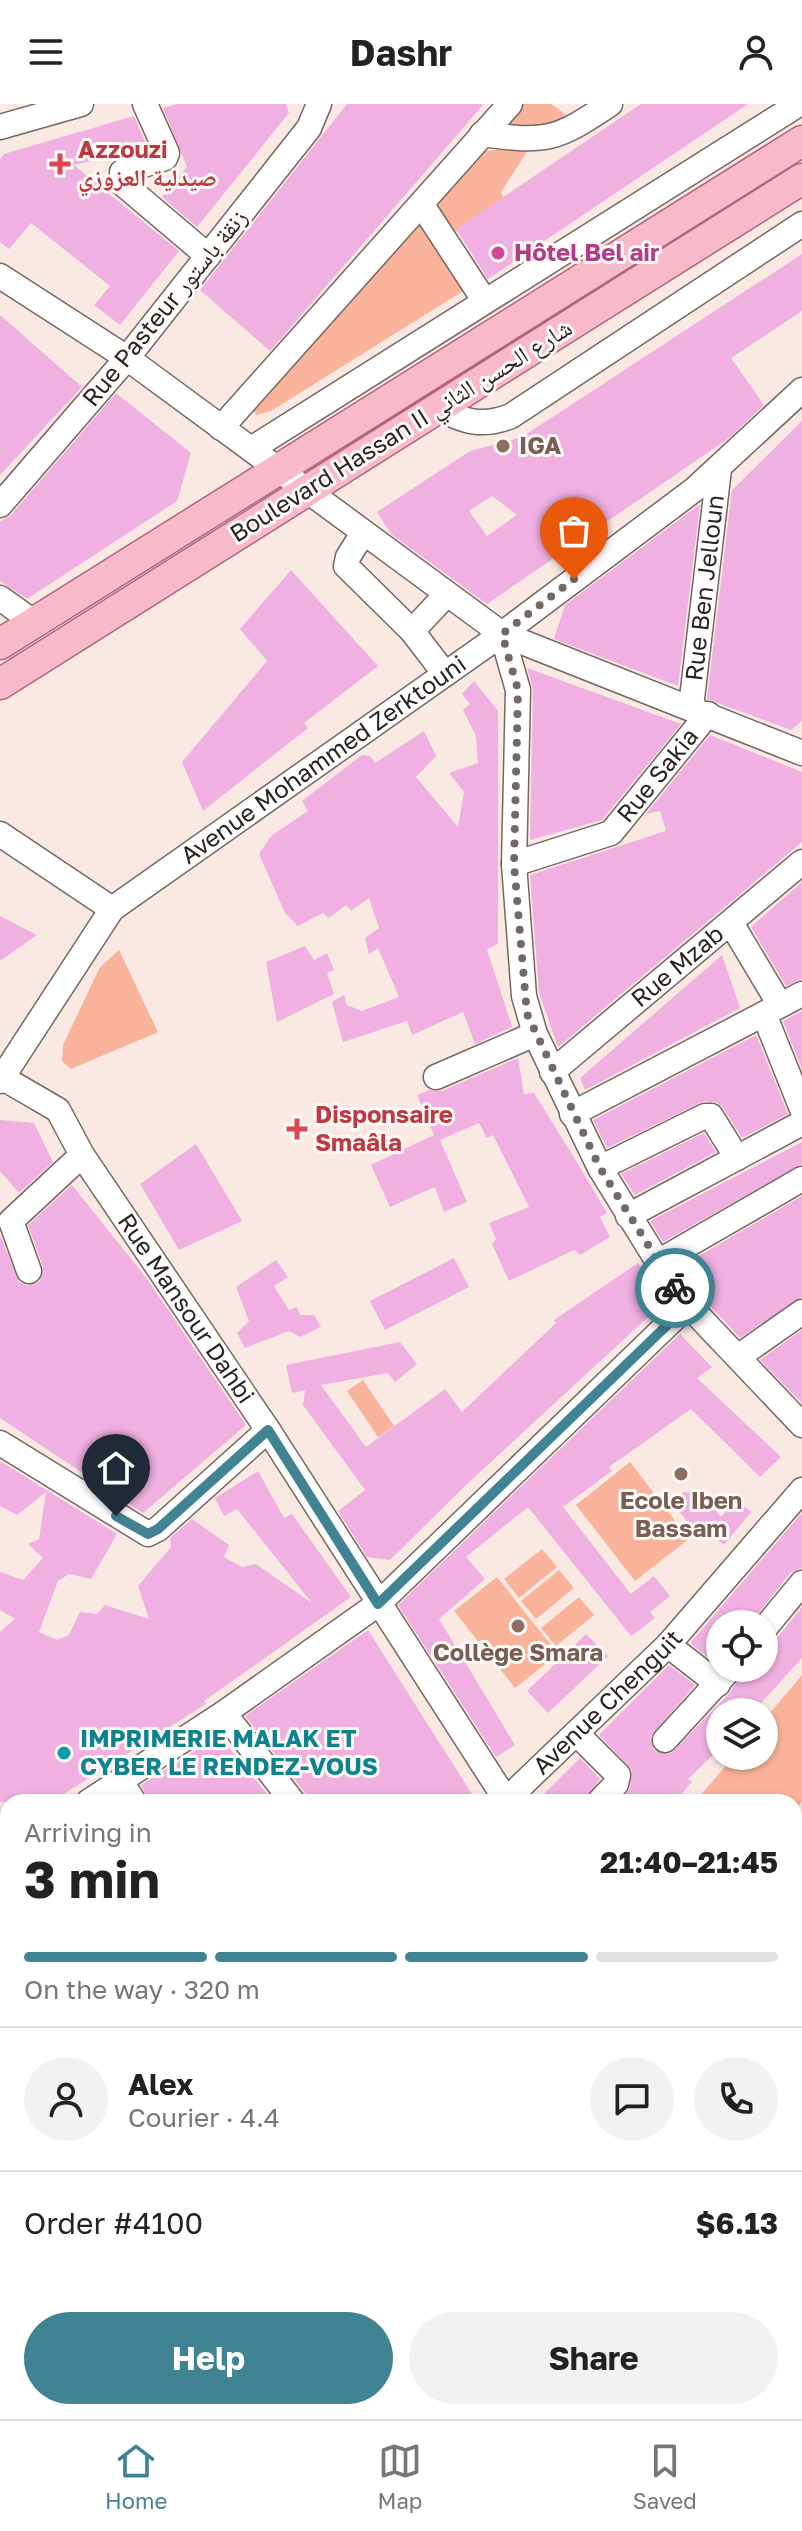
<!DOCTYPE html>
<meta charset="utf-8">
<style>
body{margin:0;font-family:"Golos Text","Noto Naskh Arabic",sans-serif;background:#f2f2f2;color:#222;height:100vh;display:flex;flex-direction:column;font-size:30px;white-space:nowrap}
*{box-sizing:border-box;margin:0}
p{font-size:26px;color:#767676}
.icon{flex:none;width:44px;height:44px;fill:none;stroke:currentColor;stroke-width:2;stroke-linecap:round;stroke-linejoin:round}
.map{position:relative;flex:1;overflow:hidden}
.sheet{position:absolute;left:0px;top:1690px;width:802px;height:626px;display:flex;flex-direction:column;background:#fff;border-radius:24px 24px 0 0;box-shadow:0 2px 6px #0004}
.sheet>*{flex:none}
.controls{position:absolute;left:706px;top:1506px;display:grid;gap:16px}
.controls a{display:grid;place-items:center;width:72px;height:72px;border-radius:50%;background:#fff;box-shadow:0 2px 6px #0004;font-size:40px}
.pin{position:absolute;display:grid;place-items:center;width:68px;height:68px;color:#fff;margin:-82px -34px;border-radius:50% 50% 50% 0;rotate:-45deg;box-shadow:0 0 8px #0007}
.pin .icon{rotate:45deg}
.courier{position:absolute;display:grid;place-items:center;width:80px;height:80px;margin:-40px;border:6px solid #408393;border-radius:50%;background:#fff;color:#222;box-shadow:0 2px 10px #0007}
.headline em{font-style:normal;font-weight:700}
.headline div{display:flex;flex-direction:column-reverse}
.headline{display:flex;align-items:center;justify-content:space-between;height:136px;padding:0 24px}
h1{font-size:52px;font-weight:700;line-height:60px}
.bar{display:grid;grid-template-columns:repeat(4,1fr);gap:12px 8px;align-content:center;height:96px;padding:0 24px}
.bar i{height:10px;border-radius:6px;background:#e0e0e0}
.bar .selected{background:#408393}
.bar p{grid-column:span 4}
.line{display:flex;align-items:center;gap:20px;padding:0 24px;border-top:2px solid #e0e0e0}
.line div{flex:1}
.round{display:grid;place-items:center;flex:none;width:84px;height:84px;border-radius:42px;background:#f2f2f2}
.button{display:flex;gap:16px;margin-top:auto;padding:16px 24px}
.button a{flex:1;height:92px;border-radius:48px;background:#408393;color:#fff;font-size:32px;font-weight:700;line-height:92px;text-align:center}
.button a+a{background:#f2f2f2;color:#222}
header{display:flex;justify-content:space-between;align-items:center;height:104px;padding:0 24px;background:#fff;font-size:36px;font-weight:700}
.tabs{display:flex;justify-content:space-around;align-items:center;height:112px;border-top:2px solid #e0e0e0;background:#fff;font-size:22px;color:#767676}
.tabs a{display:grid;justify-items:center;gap:4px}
.tabs .selected{color:#408393}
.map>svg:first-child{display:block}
.green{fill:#f9b39a}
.building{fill:#f0b0e2;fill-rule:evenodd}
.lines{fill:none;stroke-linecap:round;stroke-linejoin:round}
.minor-casing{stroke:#756762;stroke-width:27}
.major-casing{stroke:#ad6778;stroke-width:33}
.minor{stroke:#fff;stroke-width:24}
.major{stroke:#f8b9ca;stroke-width:30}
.rail{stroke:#6d6360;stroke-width:5;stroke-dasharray:16 8;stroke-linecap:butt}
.done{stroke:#726865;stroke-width:8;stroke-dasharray:0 14.4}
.route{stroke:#408393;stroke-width:10}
.health-dot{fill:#e0444e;stroke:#fdfaf8;stroke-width:3}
.hotel-dot{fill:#d1479c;stroke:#fdfaf8;stroke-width:3}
.education-dot{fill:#8d6e63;stroke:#fdfaf8;stroke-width:3}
.culture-dot{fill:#0f9aa8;stroke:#fdfaf8;stroke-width:3}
.labels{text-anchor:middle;stroke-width:6;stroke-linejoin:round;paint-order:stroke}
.health-label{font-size:24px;font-weight:bold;fill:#be3a42;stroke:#fdfaf8;text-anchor:start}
.hotel-label{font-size:24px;font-weight:bold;fill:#b23c85;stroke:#fdfaf8;text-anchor:start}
.street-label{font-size:24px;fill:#292321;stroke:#fdfaf8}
.education-label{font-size:24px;font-weight:bold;fill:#785e54;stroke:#fdfaf8}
.culture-label{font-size:24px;font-weight:bold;fill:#0d838f;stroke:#fdfaf8;text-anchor:start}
</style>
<header><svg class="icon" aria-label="menu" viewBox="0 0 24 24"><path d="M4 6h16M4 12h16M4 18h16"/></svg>Dashr<svg class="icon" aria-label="person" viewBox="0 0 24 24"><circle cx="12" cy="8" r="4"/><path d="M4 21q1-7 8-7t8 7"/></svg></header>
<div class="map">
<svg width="802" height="2315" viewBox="0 0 802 2315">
<rect width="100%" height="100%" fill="#fae9e3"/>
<path class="green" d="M524,0H551L565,10L554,21L499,29Z
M532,40L501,88L504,94L461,128L451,126L437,99L481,48Z
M418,116L468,184L271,307L256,311L251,301Z
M119,846L158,928L71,965L62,957L63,941L100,863Z
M363,1276L394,1322L378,1333L347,1287Z
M630,1358L689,1435L635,1477L576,1401Z
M542,1445L557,1463L519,1494L504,1475Z
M559,1466L574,1484L536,1515L521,1497Z
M497,1473L558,1550L515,1584L454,1507Z
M579,1493L594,1511L556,1542L541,1524Z
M802,1571V1698L794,1708V1698H695L734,1652H764V1616Z"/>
<path class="building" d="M177,0H286L289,9L197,123L162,93L187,63L163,4Z
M347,0H484L270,247L200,186Z
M641,0H748L488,175L456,125Z
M134,12L148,44L74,61L179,147L120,221L94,201L110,182L31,119L9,145L0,138V55L4,50Z
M802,150V207L731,254L764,301L729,334L487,500L391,430L377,408L470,347L522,333ZM492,392L517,411L487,432L469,407Z
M0,211L82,283L0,371Z
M116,289L191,349L177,397L27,495L0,477V418L11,411Z
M802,317V617L791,626L707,595L732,386Z
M700,400L678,582L554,535L565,501Z
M291,466L378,562L304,619L308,624L203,707L182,658L267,557L240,525Z
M527,564L681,620L602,716L530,736L533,586Z
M474,577L498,607V840L487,845L512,923L475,940L463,908L412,931L407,917L343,938L332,898L344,891L347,901L362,907L399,893L378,844L369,850L365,834L379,824L369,794L351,807L346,801L329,814L323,809L298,822L285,809L259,750L271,732L308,707L302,697L362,651L370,652L375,659L424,627L436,652L416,673L458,723L464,688L449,669L478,659L476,632L463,606L470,600L462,590Z
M710,631L802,668V738L558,943L539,889L530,771L666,727L660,707L646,710Z
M802,778V875L786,882L751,823Z
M0,812L37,831L0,857Z
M305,842L314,856L327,849L334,866L327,869L334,890L277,918L266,858Z
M722,851L740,904L585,986L580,974Z
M802,907V965L783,917Z
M756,931L788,1010L742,1034L723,1004L718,999L704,997L607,1044L593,1016Z
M518,954L524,990L534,989L578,1060L607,1109L600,1113L610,1133L580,1151L574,1146L509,1177L492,1140L496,1135L489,1119L529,1103L493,1031L487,1034L479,1019L440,1036L467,1098L444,1108L435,1083L390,1103L371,1061L434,1031L417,991L429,986L442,987Z
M0,1016L34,1019L53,1058L19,1089L0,1067Z
M704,1029L716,1048L635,1091L621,1070Z
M802,1038V1060L663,1138L650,1117Z
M196,1040L242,1117L179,1146L140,1080Z
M72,1081L147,1175L246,1321L143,1409L0,1314V1131L19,1178L27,1182L40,1177L43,1163L28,1121Z
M802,1092V1193L740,1234L700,1191L680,1163Z
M454,1154L469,1183L385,1226L370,1197Z
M276,1156L288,1173L274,1182L289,1206L297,1203L300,1211H314L321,1223L300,1233L289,1227L245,1244L237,1229L249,1217L236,1183Z
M638,1159L661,1201L465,1382L390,1456L367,1453L338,1407L365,1386L303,1301L305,1286L292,1289L286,1261L400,1238L417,1260L395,1278L388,1269L321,1281L366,1343L445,1285L462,1308L556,1219L554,1216Z
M802,1226V1299L760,1256Z
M680,1230L712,1263L697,1274L781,1353L760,1373L691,1305L609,1363L612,1367L563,1403L631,1490L654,1472L670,1492L650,1508L655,1514L631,1532L528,1403L466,1453L485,1475L439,1515L515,1641L496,1653L398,1501Z
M0,1357L117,1430L91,1475L69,1470L58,1477L39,1528L57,1536L69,1531L80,1508L97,1510L105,1501L149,1515L138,1482L171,1443L170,1434L192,1415L229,1441L224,1453L242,1463L256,1460L312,1499L237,1405L224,1412L215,1394L258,1367L284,1414L292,1410L351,1493L204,1597L206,1600L51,1698H0V1528L15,1515L0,1506V1468L23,1476L43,1454L28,1440L39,1435L46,1388L17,1411L0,1402Z
M684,1388L704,1391L721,1413L736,1395L751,1408L724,1441L696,1418L691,1422L671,1397Z
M802,1409V1464L790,1469L750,1520H720V1554L715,1559L690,1539Z
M802,1503V1554L753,1608H720V1644L688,1675L692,1678L674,1698H620L630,1684L632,1666L599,1631L669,1561L695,1581L651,1632L654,1646L670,1650L729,1590L746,1564H764V1540L776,1535Z
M368,1526L477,1698H308L305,1689L245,1612Z
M586,1530L608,1552L548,1609L527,1587Z
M219,1632L274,1698H149L141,1681Z
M580,1654L600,1675L584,1698H536Z"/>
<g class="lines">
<g class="minor-casing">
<g id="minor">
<path d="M145,0L167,49L165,54L122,68V79L208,152"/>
<path d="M0,23L81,0"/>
<path d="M482,30C547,39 556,36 610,0"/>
<path d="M422,101L484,196"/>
<path d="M0,172L127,254L502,530L802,649"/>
<path d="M437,304C464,317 481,324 511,312L802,120"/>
<path d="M221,324L510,0"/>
<path d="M251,345L799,0"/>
<path d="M0,401L127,254L309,24L319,0"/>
<path d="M363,429L348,453L346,462L412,527L445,570"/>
<path d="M0,494L35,519"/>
<path d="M412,527L447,490"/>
<path d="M502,530L518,586L514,760L524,892L535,930L600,1064L658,1158L688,1201L802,1321"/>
<path id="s1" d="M691,603L719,365"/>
<path d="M0,730L112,805"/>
<path id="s2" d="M514,760L611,729L708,610"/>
<path d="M731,819L780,901"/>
<path d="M764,910L802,1005"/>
<path id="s3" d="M552,968L802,758"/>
<path d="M436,973L535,930"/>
<path id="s4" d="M3,974L58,1006L82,1051L268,1326L506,1696"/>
<path id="s5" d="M0,977L112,805L502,530L695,385L802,286"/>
<path d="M572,1010L802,890"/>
<path d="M600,1064L705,1012H711L737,1054"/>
<path d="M628,1112L802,1019"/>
<path d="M658,1158L802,1075"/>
<path d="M29,1167L11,1117L82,1051"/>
<path d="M738,1253L802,1208"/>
<path d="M0,1339L148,1430L158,1425L268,1326"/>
<path d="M764,1525L802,1479"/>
<path d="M668,1541L718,1580"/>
<path d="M224,1609L293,1698"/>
<path d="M576,1629L618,1671L616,1680L599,1698"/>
<path d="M665,1636L731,1564"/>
<path d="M121,1677L134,1698"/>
<path d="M88,1698L224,1609L378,1500L688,1201"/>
<path id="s6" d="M504,1698L668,1541L802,1386"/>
<path d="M0,1754L8,1749"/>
<path d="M0,1891L8,1900"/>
<path d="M0,1952L8,1949"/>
<path d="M794,2075L802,2065"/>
<path d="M0,2114L8,2112"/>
<path d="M348,2308L352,2315"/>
<path d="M371,2308L375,2315"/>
<path d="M590,2315L596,2308"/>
</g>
</g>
<g class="major-casing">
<path id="major" d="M0,540L802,37
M0,580L802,75"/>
</g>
<use href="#minor" class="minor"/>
<use href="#major" class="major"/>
<path class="rail" d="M794,1758L802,1750
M794,1780L802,1771
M0,2260L8,2258"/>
</g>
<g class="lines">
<path class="done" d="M574,475L502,530L518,586L514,760L527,910L600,1064L675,1184"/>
<path class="route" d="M116,1412L148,1430L158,1425L268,1326L378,1500L688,1201L675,1184"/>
</g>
<g class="health-dot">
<path d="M56 48h8v8h8v8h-8v8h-8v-8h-8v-8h8z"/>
<path d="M293 1013h8v8h8v8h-8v8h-8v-8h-8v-8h8z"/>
</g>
<circle class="hotel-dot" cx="498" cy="149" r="8"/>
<g class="education-dot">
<circle cx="503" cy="342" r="8"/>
<circle cx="681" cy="1370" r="8"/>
<circle cx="518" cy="1522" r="8"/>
</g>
<circle class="culture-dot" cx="64" cy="1649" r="8"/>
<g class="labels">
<g class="health-label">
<text x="78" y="54">Azzouzi<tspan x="78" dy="28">صيدلية العزوزي</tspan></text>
<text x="315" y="1019">Disponsaire<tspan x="315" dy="28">Smaâla</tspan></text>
</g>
<g class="hotel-label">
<text x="514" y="157">Hôtel Bel air</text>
</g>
<g class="street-label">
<text transform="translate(165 204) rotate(-51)" y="8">Rue Pasteur زنقة باستور</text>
<text transform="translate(401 327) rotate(-32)" y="8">Boulevard Hassan II شارع الحسن الثاني</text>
<text dy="8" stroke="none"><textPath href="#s1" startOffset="120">Rue Ben Jelloun</textPath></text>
<text dy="8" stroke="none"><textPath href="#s5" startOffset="464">Avenue Mohammed Zerktouni</textPath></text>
<text dy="8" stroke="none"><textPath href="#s2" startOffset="176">Rue Sakia</textPath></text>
<text dy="8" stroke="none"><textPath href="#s3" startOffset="164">Rue Mzab</textPath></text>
<text dy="8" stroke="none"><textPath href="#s4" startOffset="300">Rue Mansour Dahbi</textPath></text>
<text dy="8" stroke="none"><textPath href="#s6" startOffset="144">Avenue Chenguit</textPath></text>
</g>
<g class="education-label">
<text x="519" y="350" text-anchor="start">IGA</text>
<text x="681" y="1405">Ecole Iben<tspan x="681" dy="28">Bassam</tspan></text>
<text x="518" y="1557">Collège Smara</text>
</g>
<g class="culture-label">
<text x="80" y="1643">IMPRIMERIE MALAK ET<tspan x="80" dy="28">CYBER LE RENDEZ-VOUS</tspan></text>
</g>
</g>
</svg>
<div class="controls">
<a><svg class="icon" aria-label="locate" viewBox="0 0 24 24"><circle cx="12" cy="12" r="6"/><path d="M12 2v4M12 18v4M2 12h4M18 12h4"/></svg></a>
<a><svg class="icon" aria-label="layers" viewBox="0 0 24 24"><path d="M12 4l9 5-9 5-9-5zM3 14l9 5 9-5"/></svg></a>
</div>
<div class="pin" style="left:574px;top:475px;background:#ea580c"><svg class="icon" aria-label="bag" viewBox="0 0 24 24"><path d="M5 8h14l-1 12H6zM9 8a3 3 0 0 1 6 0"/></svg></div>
<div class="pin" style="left:116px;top:1412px;background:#1f2937"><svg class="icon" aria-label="home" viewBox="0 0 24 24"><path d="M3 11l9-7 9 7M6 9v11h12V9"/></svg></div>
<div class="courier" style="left:675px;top:1184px"><svg class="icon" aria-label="bike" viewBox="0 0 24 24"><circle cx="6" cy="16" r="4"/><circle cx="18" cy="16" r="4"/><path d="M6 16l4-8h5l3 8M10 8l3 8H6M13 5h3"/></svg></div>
<section class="sheet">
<div class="headline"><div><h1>3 min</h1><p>Arriving in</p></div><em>21:40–21:45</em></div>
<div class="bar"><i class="selected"></i><i class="selected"></i><i class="selected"></i><i></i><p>On the way · 320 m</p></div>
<div class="line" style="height:144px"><a class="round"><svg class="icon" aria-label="person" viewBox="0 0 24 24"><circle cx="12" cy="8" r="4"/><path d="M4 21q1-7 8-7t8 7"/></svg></a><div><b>Alex</b><p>Courier · 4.4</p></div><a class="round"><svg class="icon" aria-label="chat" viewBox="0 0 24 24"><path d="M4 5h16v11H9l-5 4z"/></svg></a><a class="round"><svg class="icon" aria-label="phone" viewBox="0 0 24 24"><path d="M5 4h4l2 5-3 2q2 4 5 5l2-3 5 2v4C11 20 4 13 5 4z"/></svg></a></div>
<div class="line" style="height:104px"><div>Order #4100</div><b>$6.13</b></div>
<div class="button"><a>Help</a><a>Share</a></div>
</section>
</div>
<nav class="tabs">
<a class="selected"><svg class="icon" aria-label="home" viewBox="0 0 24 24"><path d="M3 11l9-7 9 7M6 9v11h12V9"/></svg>Home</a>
<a><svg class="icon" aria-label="map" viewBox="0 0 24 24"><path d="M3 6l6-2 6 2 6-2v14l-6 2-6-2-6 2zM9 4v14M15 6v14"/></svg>Map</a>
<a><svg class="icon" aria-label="saved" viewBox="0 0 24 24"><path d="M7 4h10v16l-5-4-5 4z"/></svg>Saved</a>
</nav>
